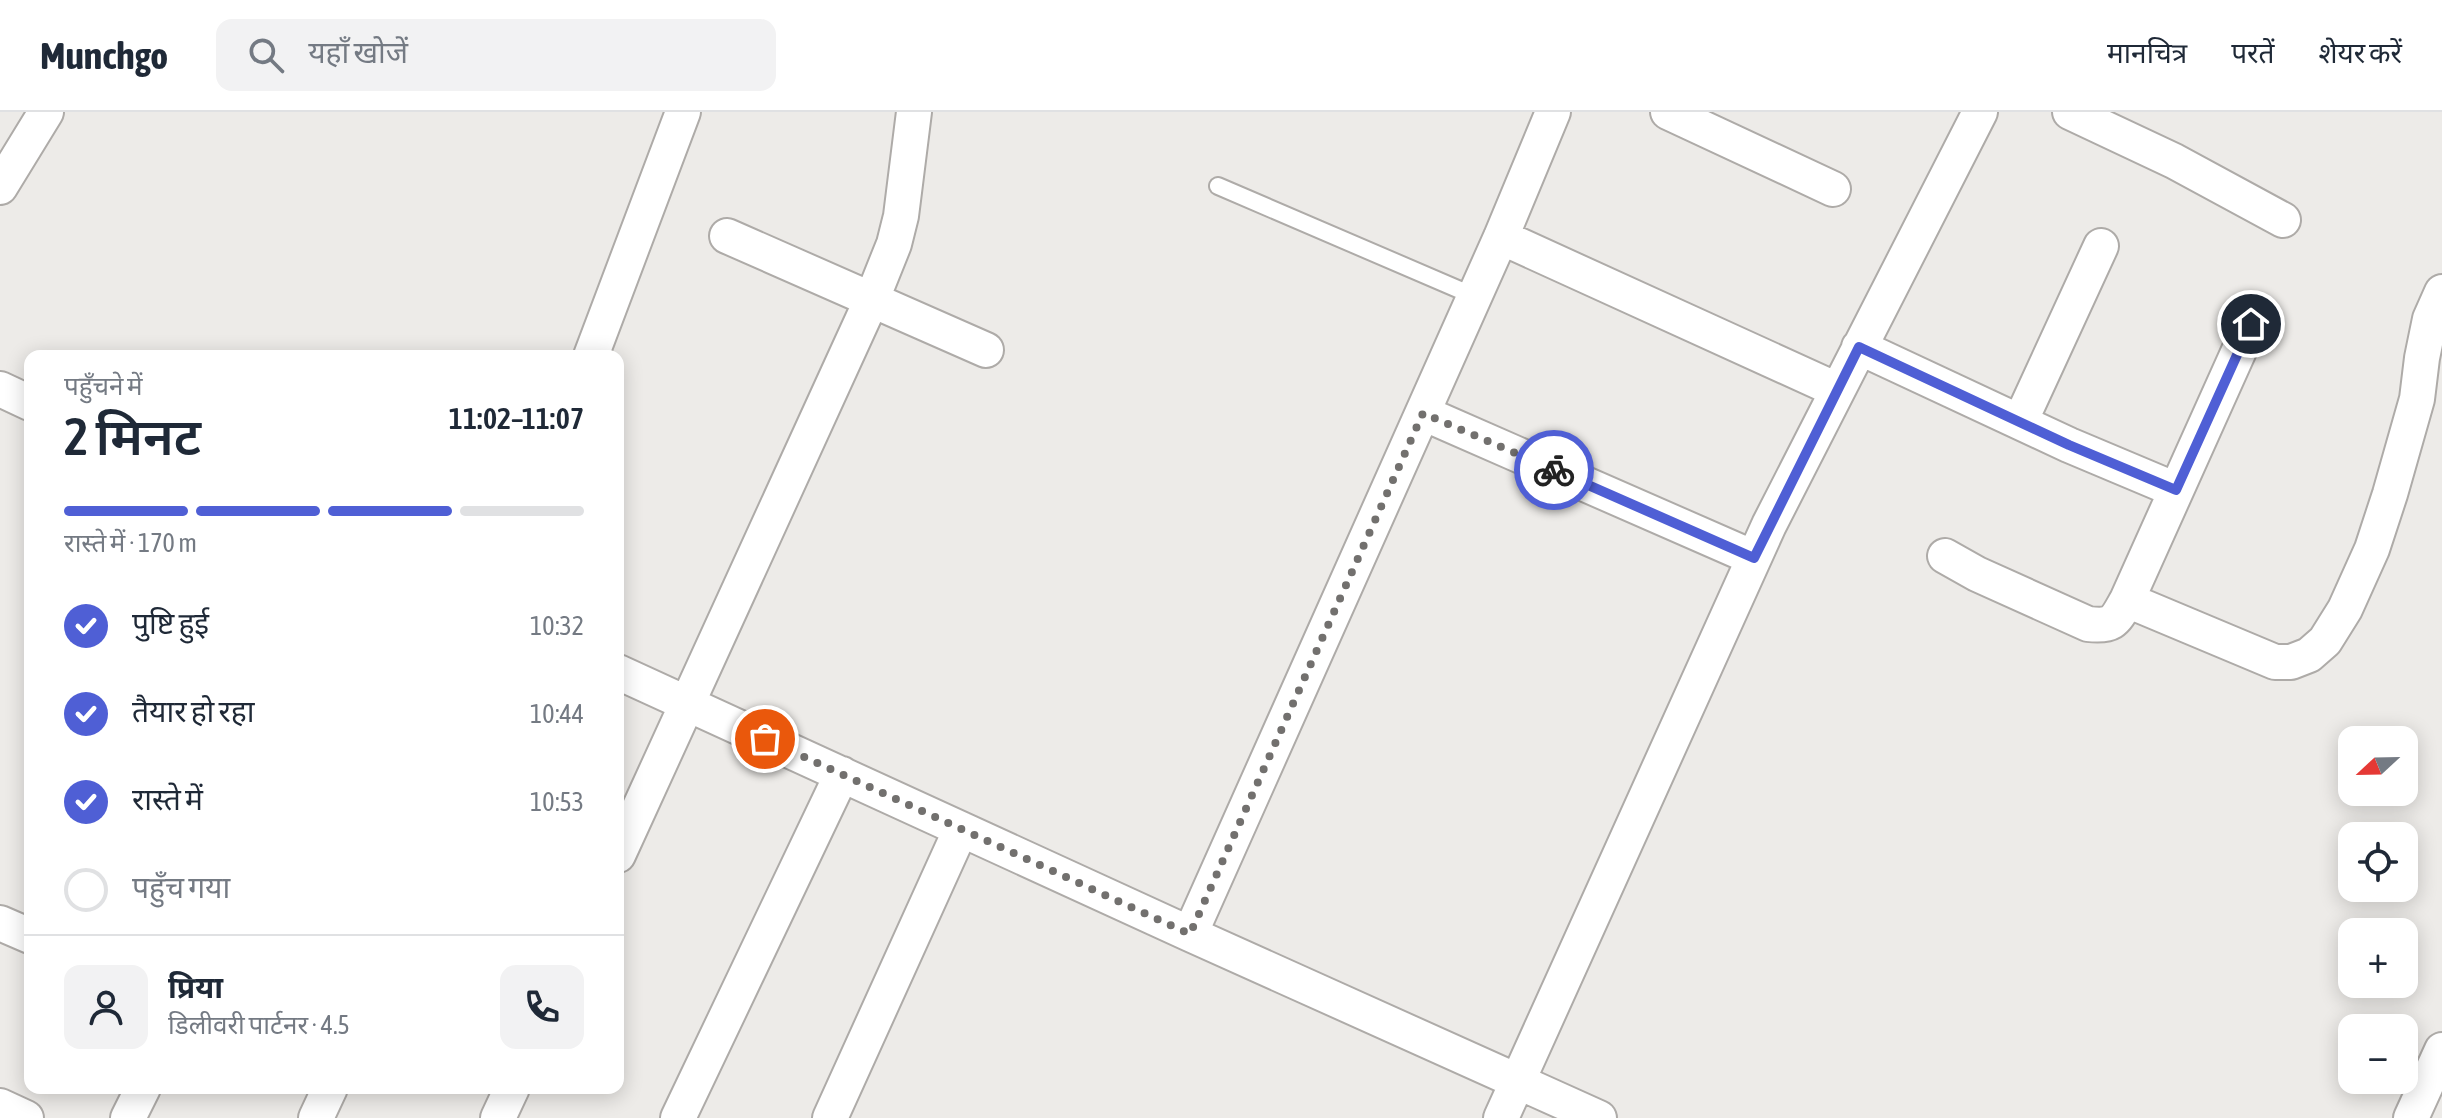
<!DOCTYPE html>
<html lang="hi">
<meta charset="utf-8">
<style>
body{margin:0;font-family:"Asap Condensed","Noto Sans Devanagari",sans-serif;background:#f2f2f3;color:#1f2937;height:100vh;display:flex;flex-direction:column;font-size:30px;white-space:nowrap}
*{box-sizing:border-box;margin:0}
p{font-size:26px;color:#747a83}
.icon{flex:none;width:44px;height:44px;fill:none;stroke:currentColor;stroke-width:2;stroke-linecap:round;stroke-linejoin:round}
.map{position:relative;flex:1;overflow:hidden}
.drawer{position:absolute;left:24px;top:238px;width:600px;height:744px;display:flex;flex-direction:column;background:#fff;border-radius:16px;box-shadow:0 4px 20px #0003}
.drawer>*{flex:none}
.needle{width:52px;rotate:248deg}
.controls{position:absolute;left:2338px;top:614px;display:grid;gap:16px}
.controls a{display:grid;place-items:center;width:80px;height:80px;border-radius:16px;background:#fff;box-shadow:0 4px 20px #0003;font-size:40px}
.pin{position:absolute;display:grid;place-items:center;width:68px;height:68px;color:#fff;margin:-34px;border:4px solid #fff;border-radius:50%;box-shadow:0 2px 8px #0007}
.courier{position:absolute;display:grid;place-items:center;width:80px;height:80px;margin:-40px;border:6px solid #4f5fd5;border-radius:50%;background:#fff;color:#222;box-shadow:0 2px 10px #0007}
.head em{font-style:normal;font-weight:600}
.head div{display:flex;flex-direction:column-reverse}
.head{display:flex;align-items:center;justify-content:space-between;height:136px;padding:0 40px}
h1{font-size:52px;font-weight:600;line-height:60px}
.bar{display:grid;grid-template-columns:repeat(4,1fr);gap:12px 8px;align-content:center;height:96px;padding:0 40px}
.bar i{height:10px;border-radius:6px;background:#e0e1e3}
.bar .selected{background:#4f5fd5}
.bar p{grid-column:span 4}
.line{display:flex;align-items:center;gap:20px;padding:0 40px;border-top:2px solid #e0e1e3}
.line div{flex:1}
.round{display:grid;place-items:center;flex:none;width:84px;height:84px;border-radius:16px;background:#f2f2f3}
ol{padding:0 40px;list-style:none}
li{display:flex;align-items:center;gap:24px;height:88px}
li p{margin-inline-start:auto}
li .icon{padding:8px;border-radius:50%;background:#4f5fd5;color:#fff;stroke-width:4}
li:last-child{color:#747a83}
li i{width:44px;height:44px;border:4px solid #e0e1e3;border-radius:50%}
header{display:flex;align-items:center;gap:48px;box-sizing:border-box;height:112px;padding:0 40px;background:#fff;border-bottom:2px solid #e0e1e3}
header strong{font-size:38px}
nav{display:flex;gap:44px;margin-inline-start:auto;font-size:28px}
.search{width:560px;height:72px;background:#f2f2f3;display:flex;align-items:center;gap:20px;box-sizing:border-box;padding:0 28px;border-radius:16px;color:#747a83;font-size:30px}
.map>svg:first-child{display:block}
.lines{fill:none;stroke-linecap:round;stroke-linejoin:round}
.service-casing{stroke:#aeaba8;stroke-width:20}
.minor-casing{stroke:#aeaba8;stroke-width:38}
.service{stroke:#fff;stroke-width:16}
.minor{stroke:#fff;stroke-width:34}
.done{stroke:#72706e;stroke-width:8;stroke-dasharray:0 14.4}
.route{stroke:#4f5fd5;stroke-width:10}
</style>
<header>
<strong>Munchgo</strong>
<div class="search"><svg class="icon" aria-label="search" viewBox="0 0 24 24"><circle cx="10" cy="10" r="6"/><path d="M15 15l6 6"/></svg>यहाँ खोजें</div>
<nav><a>मानचित्र</a><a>परतें</a><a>शेयर करें</a></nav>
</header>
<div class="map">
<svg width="2442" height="1006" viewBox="0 0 2442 1006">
<rect width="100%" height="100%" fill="#edebe8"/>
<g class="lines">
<g class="service-casing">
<path id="service" d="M1218,74L1474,184"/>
</g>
<g class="minor-casing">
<path id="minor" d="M1668,0L1833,77
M2070,0L2174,49L2283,108
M0,75L46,0
M727,124L986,238
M1501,125L1837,278
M1859,235L2069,333L2176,378
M591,244L683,0
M0,277L30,291
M1423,301L1754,446
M2020,310L2101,134
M1945,444L1977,462L2088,512C2114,515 2115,509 2127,488L2251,212
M2127,488L2275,550H2291L2309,543L2325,529L2345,497L2372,437L2390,382L2417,287L2422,246L2430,207L2442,180
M618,560L1190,822L1599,1006
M618,743L872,187L894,132L901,104L914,0
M0,811L30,824
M1190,822L1501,125L1553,0
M0,994L26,1006
M128,1006L143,976
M316,1006L330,976
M498,1006L512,976
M678,1006L842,662
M830,1006L961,717
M1501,1006L1769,413L1980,0
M2411,1006L2442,938"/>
</g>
<use href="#service" class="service"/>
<use href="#minor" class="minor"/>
</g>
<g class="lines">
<path class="done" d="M765,627L1190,822L1423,301L1554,358"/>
<path class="route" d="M1554,358L1754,446L1859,235L2069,333L2176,378L2251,212"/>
</g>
</svg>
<div class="controls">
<a><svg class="needle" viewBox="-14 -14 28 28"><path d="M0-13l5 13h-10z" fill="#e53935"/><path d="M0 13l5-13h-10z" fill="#747a83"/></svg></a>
<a><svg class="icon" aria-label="locate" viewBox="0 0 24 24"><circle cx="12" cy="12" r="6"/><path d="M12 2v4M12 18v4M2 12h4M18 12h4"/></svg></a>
<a>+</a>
<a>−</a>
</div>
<div class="pin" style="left:765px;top:627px;background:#ea580c"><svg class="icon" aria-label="bag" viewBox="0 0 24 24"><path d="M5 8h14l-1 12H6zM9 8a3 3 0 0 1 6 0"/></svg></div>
<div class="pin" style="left:2251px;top:212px;background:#1f2937"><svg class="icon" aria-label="home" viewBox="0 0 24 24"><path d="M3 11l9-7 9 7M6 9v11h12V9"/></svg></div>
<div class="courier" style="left:1554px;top:358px"><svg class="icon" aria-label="bike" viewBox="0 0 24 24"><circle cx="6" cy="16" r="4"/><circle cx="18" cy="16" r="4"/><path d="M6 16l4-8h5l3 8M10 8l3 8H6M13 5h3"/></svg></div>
<section class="drawer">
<div class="head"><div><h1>2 मिनट</h1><p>पहुँचने में</p></div><em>11:02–11:07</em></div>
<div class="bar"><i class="selected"></i><i class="selected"></i><i class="selected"></i><i></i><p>रास्ते में · 170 m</p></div>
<ol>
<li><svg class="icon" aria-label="check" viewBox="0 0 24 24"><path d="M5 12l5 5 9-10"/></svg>पुष्टि हुई<p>10:32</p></li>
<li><svg class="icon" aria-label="check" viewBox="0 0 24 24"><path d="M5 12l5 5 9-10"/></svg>तैयार हो रहा<p>10:44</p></li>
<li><svg class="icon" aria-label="check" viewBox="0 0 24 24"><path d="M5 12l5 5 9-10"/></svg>रास्ते में<p>10:53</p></li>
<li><i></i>पहुँच गया</li>
</ol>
<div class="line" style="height:144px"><a class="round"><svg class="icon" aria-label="person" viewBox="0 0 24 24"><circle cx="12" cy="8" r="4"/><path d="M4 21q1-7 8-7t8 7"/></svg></a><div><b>प्रिया</b><p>डिलीवरी पार्टनर · 4.5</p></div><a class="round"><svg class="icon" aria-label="phone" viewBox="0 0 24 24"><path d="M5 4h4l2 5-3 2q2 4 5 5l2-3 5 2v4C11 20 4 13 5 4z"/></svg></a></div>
</section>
</div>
